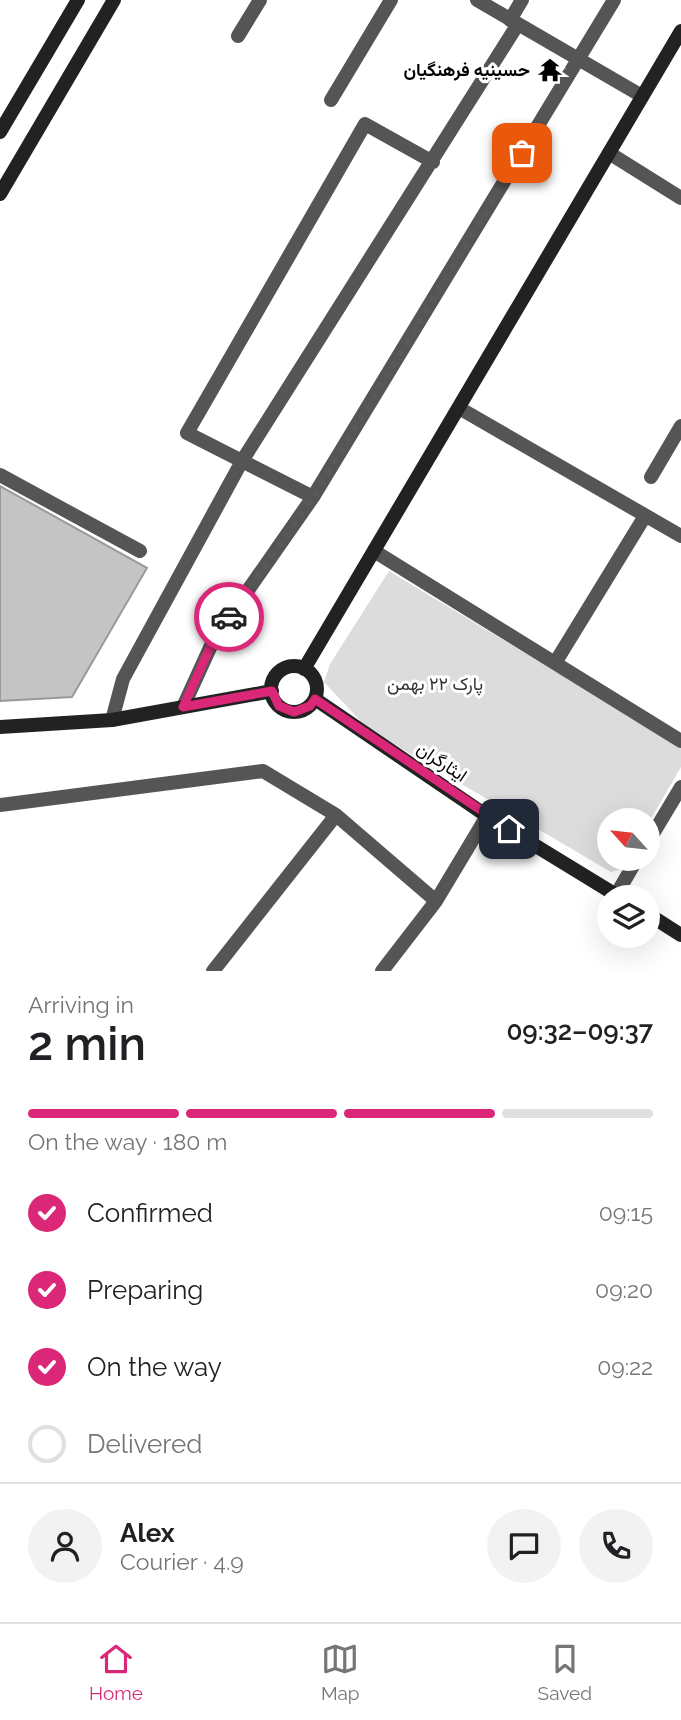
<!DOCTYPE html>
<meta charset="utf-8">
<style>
body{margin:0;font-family:Raleway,Vazirmatn,sans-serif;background:#f2f2f2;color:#202124;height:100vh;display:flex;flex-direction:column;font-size:26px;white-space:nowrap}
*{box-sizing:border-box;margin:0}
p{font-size:23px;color:#757577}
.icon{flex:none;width:38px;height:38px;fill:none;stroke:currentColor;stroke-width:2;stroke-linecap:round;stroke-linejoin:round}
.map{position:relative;height:971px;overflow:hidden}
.sheet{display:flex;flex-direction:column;background:#fff;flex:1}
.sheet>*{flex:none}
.needle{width:46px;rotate:297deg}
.buttons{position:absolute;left:597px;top:808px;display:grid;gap:14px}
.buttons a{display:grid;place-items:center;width:63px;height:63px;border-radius:50%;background:#fff;box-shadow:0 7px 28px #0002;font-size:35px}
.pin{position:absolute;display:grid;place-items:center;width:60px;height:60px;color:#fff;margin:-30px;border-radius:14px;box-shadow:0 4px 10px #0006}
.courier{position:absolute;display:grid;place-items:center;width:70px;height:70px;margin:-35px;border:5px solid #db2777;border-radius:50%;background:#fff;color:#222;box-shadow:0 2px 9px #0007}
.headline em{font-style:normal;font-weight:600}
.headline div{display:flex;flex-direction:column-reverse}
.headline{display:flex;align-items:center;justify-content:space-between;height:119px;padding:0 28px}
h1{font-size:46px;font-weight:600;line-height:52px}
.bar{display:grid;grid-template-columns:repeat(4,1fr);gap:10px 7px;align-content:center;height:84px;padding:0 28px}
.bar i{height:9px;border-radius:5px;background:#e0e0e0}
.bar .selected{background:#db2777}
.bar p{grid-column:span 4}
.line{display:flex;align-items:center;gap:18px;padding:0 28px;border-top:2px solid #e0e0e0}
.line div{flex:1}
.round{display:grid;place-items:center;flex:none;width:74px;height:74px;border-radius:37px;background:#f2f2f2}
ol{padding:0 28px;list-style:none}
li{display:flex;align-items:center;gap:21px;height:77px}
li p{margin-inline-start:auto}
li .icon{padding:7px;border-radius:50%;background:#db2777;color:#fff;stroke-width:4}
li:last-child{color:#757577}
li i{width:38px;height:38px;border:4px solid #e0e0e0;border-radius:50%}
.tabs{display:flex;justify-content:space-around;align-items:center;height:98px;border-top:2px solid #e0e0e0;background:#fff;font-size:19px;color:#757577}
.tabs a{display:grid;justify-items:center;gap:4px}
.tabs .selected{color:#db2777}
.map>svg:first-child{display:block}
.green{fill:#dcdcdc}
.building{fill:#c4c4c4;stroke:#999;stroke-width:2}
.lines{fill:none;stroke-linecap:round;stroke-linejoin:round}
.street{stroke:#555;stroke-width:14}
.secondary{stroke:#222;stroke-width:14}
.done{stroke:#595959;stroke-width:7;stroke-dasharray:0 12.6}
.route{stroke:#db2777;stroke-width:9}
.labels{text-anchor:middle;stroke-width:6;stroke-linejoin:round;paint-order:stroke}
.poi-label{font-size:18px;font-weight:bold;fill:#000;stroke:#fff;text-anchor:end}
.park-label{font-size:18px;fill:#333;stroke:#fff}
.street-label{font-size:18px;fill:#000;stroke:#fff}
</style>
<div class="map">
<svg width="681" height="971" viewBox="0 0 681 971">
<rect width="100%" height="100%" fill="#fff"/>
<path class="green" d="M389,571L681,747V767L648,824V821H609V859H626L621,869L611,872L368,729L324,682L330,664Z"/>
<path class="building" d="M0,486L147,568L72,697L0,701Z"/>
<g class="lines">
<path class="street" d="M477,0L642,96
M510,20L522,0
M238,36L260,0
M331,100L391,0
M609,153L681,198
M459,408L681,536
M0,475L140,551
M651,477L681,426
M313,497L187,433L365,124L433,162
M374,551L681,741
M555,663L645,516
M183,707L214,639L313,497L614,0
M112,720L123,679L242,461L518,24
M0,805L263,771L336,815L436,901
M648,842L681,787
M616,895L637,859
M213,971L336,815
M382,971L436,901L487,816"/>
<path class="secondary" d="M0,132L78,0
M0,194L114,0
M271 689a23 23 0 1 1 46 0a23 23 0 1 1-46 0Z
M304,669L681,31
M315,699L487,816L621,898
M0,727L112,720L272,691
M648,914L681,935"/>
</g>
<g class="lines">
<path class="done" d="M229,617L313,497L522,153"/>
<path class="route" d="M229,617L214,639L183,707L272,691L279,706L294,712L310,706L315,699L509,829"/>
</g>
<defs>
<g id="temple-bare" transform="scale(1.89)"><path d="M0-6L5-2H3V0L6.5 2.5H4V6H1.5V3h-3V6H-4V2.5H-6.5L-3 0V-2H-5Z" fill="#000" stroke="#fff" stroke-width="2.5" paint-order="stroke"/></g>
</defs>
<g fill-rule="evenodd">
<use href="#temple-bare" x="550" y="70"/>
</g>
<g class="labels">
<g class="poi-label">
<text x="530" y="76">حسینیه فرهنگیان</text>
</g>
<g class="park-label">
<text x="435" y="690">پارک ۲۲ بهمن</text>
</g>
<g class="street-label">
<text transform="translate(442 762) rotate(34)" y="6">ایثارگران</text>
</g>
</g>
</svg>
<div class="buttons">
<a><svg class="needle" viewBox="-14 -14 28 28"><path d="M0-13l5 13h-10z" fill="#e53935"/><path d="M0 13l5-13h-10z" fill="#757577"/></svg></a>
<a><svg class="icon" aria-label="layers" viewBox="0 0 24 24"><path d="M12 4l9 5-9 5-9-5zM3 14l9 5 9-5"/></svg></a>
</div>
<div class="pin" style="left:522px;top:153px;background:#ea580c"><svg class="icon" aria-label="bag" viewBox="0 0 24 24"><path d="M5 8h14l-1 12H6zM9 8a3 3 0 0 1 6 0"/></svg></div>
<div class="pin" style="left:509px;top:829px;background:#1f2937"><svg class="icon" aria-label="home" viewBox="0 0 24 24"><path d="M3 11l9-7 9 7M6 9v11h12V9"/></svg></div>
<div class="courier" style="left:229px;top:617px"><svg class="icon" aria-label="car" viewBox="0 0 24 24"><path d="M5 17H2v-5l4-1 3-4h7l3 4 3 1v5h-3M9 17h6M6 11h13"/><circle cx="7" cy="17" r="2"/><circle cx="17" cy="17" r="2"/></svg></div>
</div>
<section class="sheet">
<div class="headline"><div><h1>2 min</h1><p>Arriving in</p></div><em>09:32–09:37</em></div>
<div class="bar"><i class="selected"></i><i class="selected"></i><i class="selected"></i><i></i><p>On the way · 180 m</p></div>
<ol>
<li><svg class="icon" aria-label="check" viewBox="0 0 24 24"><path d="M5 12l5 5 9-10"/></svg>Confirmed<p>09:15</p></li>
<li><svg class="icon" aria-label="check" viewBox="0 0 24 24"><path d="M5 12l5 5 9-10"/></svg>Preparing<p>09:20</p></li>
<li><svg class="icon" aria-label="check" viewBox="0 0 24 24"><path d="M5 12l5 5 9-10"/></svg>On the way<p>09:22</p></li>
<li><i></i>Delivered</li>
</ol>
<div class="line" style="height:126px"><a class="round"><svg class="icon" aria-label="person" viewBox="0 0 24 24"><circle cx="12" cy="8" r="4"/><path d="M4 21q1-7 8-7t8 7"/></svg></a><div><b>Alex</b><p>Courier · 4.9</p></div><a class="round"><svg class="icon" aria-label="chat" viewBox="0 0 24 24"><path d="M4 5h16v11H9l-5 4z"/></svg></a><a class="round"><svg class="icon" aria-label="phone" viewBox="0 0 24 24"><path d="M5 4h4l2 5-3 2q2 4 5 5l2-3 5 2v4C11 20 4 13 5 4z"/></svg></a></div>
</section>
<nav class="tabs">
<a class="selected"><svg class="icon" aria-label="home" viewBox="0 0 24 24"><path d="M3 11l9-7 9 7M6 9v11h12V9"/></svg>Home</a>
<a><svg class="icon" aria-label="map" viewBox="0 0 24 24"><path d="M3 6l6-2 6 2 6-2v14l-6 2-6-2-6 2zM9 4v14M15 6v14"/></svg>Map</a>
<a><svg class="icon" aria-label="saved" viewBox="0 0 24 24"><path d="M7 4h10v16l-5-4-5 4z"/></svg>Saved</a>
</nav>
